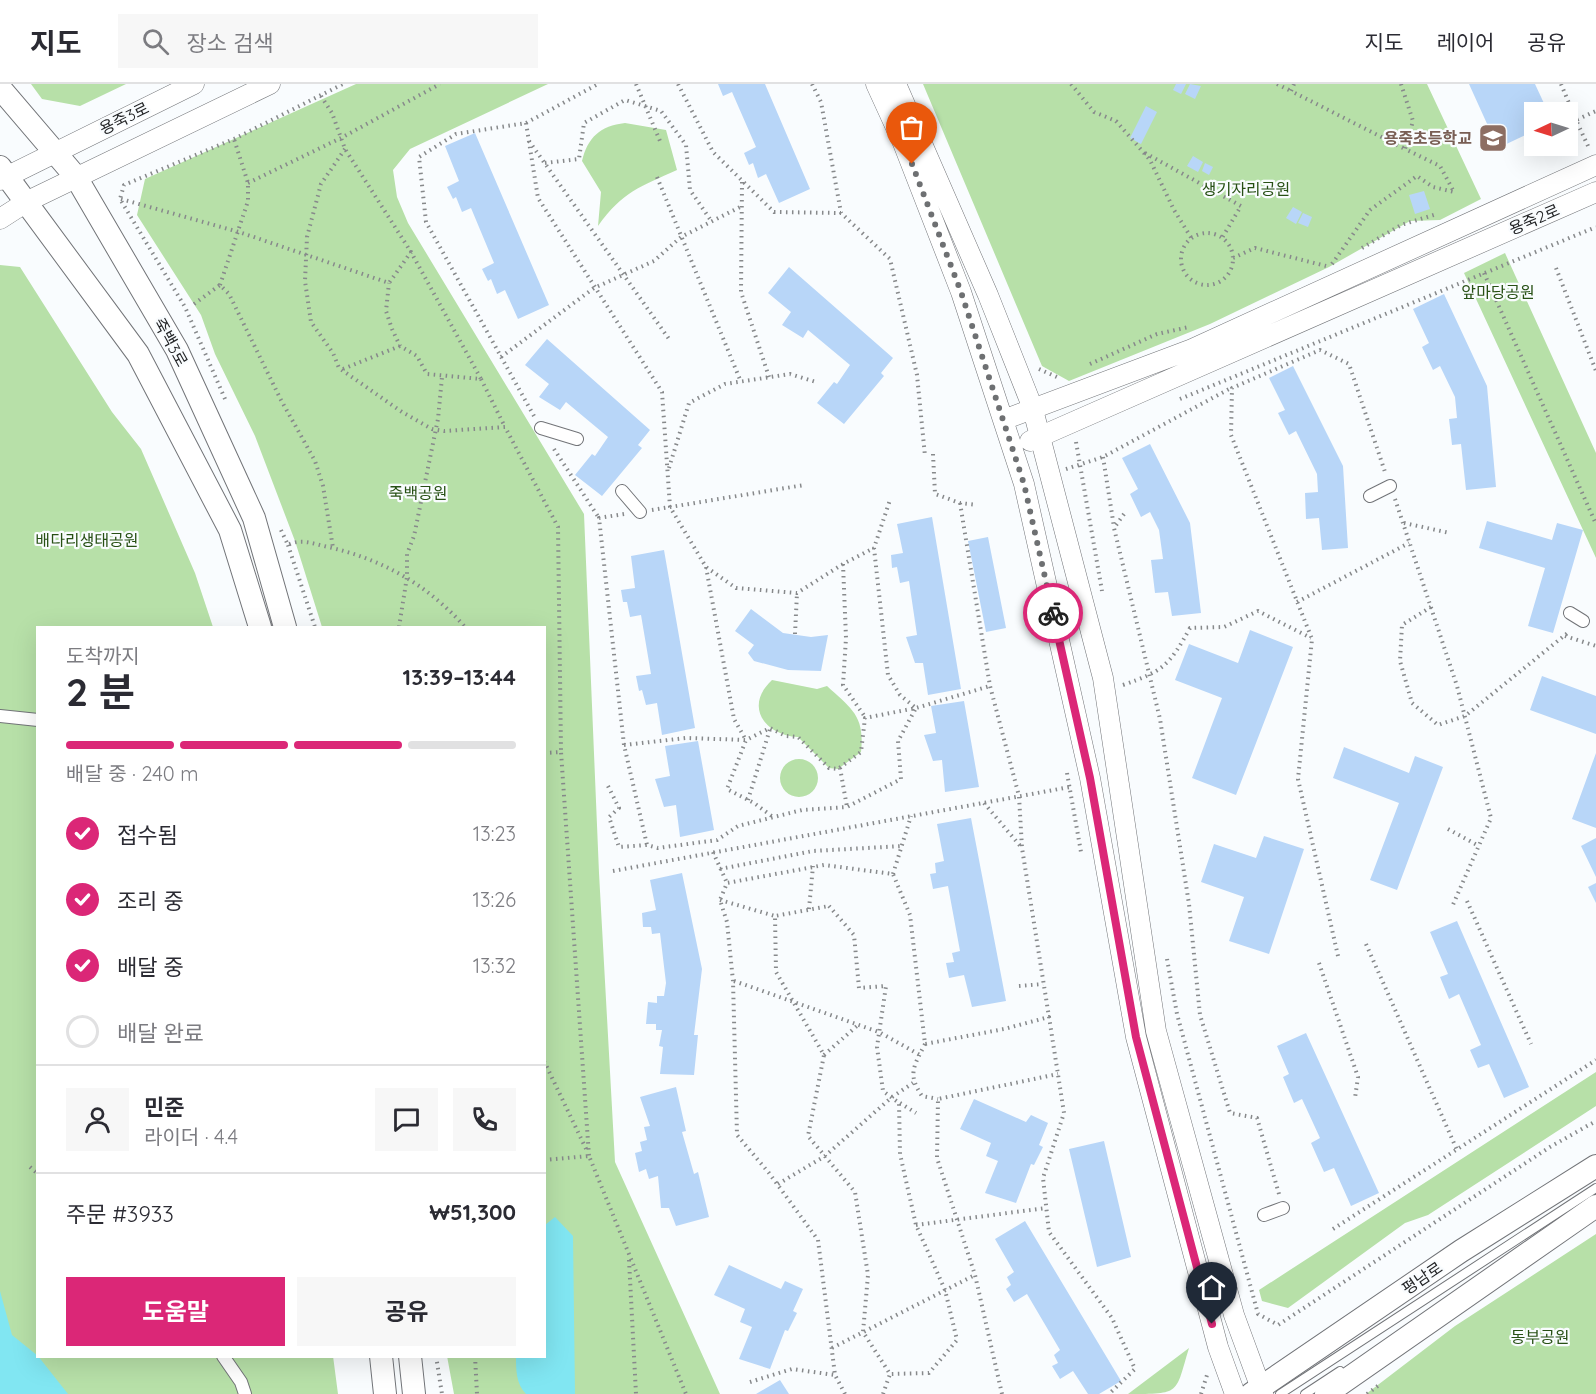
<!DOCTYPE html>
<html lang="ko">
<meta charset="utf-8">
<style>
body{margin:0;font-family:Quicksand,"Noto Sans KR",sans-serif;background:#f7f7f7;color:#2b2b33;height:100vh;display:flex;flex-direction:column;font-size:22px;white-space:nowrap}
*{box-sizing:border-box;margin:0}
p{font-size:20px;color:#7c7c81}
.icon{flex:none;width:33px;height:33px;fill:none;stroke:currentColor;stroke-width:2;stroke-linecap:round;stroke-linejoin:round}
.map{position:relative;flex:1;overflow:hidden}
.details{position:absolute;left:36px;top:542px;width:510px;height:732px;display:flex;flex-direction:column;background:#fff;border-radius:0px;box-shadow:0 6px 24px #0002}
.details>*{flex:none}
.needle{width:39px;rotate:266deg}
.tools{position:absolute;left:1524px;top:18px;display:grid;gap:12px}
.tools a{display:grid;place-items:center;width:54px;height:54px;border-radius:0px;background:#fff;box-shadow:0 6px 24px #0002;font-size:30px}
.pin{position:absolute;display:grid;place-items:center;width:51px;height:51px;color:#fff;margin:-62px -26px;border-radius:50% 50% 50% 0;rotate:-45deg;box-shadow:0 0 6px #0007}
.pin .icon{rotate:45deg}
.courier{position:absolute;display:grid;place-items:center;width:60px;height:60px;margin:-30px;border:4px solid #db2777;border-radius:50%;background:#fff;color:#222;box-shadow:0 2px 8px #0007}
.overview em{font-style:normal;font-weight:700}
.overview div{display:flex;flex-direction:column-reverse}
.overview{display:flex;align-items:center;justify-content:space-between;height:102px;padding:0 30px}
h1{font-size:39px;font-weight:700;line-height:45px}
.bar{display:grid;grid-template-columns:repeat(4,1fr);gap:9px 6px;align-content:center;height:72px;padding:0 30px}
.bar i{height:8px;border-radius:4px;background:#e1e1e2}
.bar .active{background:#db2777}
.bar p{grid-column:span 4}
.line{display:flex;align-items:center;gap:15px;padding:0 30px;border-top:2px solid #e1e1e2}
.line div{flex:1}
.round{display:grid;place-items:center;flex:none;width:63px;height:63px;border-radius:0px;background:#f7f7f7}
ol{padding:0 30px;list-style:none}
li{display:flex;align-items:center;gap:18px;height:66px}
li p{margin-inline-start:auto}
li .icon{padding:6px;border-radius:50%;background:#db2777;color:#fff;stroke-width:4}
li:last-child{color:#7c7c81}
li i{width:33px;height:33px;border:3px solid #e1e1e2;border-radius:50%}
.primary-button{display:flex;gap:12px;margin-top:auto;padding:12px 30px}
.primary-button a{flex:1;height:69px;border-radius:0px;background:#db2777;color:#fff;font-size:24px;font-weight:700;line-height:69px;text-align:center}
.primary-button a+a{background:#f7f7f7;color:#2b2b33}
header{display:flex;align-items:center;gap:36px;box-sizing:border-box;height:84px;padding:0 30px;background:#fff;border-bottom:2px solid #e1e1e2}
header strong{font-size:28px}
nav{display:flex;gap:33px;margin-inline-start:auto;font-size:21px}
.search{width:420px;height:54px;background:#f7f7f7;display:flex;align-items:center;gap:15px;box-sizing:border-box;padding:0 21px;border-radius:0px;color:#7c7c81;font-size:22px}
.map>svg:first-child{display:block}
.green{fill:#b7e0a8}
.water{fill:#81e6f2}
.building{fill:#b8d6f8}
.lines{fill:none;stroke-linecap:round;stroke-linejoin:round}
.service-casing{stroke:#727478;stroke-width:10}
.pedestrian-casing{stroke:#727478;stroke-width:14}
.tertiary-casing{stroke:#727478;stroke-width:21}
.secondary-casing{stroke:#727478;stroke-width:24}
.path{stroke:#87898b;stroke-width:4;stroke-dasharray:1.5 4.5;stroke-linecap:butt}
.service{stroke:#fff;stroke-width:8}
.pedestrian{stroke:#fff;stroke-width:12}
.tertiary{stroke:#fff;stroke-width:20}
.secondary{stroke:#fff;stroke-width:22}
.done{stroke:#6e7072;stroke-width:6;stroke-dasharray:0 10.8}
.route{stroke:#db2777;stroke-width:8}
.labels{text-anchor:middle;stroke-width:4.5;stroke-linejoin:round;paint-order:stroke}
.street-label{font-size:16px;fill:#232426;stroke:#f9fcfe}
.education-label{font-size:16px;font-weight:bold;fill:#785e54;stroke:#f9fcfe;text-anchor:end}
.park-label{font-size:16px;fill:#275014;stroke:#f9fcfe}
</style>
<header>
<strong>지도</strong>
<div class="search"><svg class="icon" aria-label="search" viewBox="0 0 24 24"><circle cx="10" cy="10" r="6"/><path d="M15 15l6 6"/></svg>장소 검색</div>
<nav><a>지도</a><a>레이어</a><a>공유</a></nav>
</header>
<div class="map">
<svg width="1596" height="1310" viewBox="0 0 1596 1310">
<rect width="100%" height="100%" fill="#f9fcfe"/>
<path class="green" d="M31,0H126L80,22L42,15Z
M356,0H548L410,65L393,86L397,113L408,139L584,430L599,789L615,1078L720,1310H454L447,1272H544V543H322L295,457L255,352L215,270L201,231L137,131L145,95Z
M923,0H1427L1481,115L1440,136L1410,137L1329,183L1210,240L1069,297L1042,282Z
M625,39L666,46L677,86C640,103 623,107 598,142L601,108L582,77C588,53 600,42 625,39Z
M1505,169L1596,369V474L1464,189Z
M0,181L20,183L112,328L141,365L195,489L213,543H38V1272H333L338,1310H0Z
M772,596L817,605L827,602C852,625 865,632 861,668L838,685L829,684L798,653C764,651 744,622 772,596Z
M780 694a19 19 0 1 1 38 0a19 19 0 1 1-38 0Z
M1596,988V1022L1428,1131L1405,1139L1288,1224L1262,1217L1259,1206Z
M1596,1150V1310H1366L1455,1242Z
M1189,1264C1175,1310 1182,1310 1128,1310Z"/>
<path class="water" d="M555,1133L573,1152L575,1310H526C516,1300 516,1286 516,1272H544L545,1141Z
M0,1207L12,1251L38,1272L68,1310H0Z"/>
<path class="building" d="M718,0H765L810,105L779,119L766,90L758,94L753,79L749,81L744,69L756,63L732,8L723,12Z
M1176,0H1186L1181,10L1173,6Z
M1190,0L1201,2L1195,15L1185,10Z
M1469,0H1535L1548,28H1534V47L1498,64Z
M1146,22L1157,28L1141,60L1130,54Z
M475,49L549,221L518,235L505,206L497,210L491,195L488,197L482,185L494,179L471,124L462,128L456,113L453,115L447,103L459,97L445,62Z
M1193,72L1203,78L1198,88L1187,82Z
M1205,79L1213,83L1209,91L1202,87Z
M1424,107L1430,125L1415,130L1409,111Z
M1293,123L1302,128L1296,140L1286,134Z
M1303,129L1312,133L1308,143L1298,139Z
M789,183L893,274L881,289L884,292L844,340L817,319L834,298L837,300L850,281L808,246L803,254L782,241L791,228L768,209Z
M1444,210L1487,302L1496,403L1466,406L1461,360L1452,361L1449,335L1457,334L1455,313L1440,282L1433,286L1422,263L1429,259L1413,225Z
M547,255L650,346L638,361L642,364L602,412L575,391L592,370L595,372L608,353L566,318L560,326L539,313L549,300L525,281Z
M1293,282L1343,382L1348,464L1322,466L1319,434L1306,435L1305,409L1318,408L1317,390L1296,347L1289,351L1278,329L1285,326L1269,294Z
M1150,360L1190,439L1201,529L1172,532L1168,508L1155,509L1151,476L1163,475L1159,446L1150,428L1141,433L1130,410L1138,405L1122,374Z
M932,433L961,605L928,611L923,579H915L906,553L917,551L909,497L900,499L897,483L892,484L891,471L903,469L897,440Z
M1487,437L1552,456L1557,439L1583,446L1553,549L1528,542L1545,484L1479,464Z
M988,453L1006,544L986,548L968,457Z
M664,466L695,644L662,651L657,619L646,621L642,606L639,607L636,592L651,590L641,531L630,533L627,518H623L621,506L635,504L631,472Z
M751,525L783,549L811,553L828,551L821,587L788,586L754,577L748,569L754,561L735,547Z
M1250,546L1293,563L1236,711L1192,694L1222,614L1175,596L1189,560L1238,579Z
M1542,592L1596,612V650L1530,626Z
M964,617L979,703L945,708L942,676L933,677L924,651L936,649L931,622Z
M698,657L714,746L680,753L676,721L664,723L655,695L670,692L665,662Z
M1344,663L1409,689L1415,672L1443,683L1397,806L1370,796L1399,719L1333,694Z
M1596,669V744L1572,735Z
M971,734L1006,917L972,923L964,891L949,894L946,879L954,878L952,869L960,867L948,802L933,805L930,790L936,789L935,779L944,777L937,740Z
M1264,752L1304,765L1269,870L1229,857L1244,813L1201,798L1214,760L1256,774Z
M1596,754V793L1581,762Z
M682,789L702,885L694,951H698L694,991L660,990L663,963L659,962L662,946H656V940H646L648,918L657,919V912H664L666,899L660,849L652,850L651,843H643L642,829L656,826L650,796Z
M1596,799V819L1588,803Z
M1457,837L1529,1003L1504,1014L1489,980L1478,984L1470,966L1481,961L1459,910L1449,915L1440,893L1448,890L1430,848Z
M1306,949L1379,1109L1351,1122L1334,1084L1324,1088L1311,1059L1320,1054L1302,1015L1294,1019L1283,993L1289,990L1277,962Z
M676,1003L686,1047L682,1048L694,1090L698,1088L709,1133L676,1142L669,1124H661L658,1092L649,1095L646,1085L639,1088L635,1069L642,1067L640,1058L647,1056L644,1043L650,1042L640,1013Z
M974,1015L1026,1038L1031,1031L1048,1039L1039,1061L1043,1063L1034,1081L1031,1080L1016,1119L985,1109L998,1077L986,1072L991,1059L960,1045Z
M1104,1057L1131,1173L1097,1183L1069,1065Z
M1025,1137L1121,1297L1099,1310H1088L1073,1287L1060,1295L1052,1282L1058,1279L1054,1271L1060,1266L1027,1210L1014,1218L1006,1205L1011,1201L1007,1193L1014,1188L995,1155Z
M729,1181L781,1205L785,1197L803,1205L793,1227L797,1229L788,1247L785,1246L770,1285L739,1275L752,1243L740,1238L745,1225L714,1211Z
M780,1296L789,1310H756Z"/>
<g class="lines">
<g class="service-casing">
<path id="service" d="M1280,1310L1596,1104
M1305,1310L1340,1287"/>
</g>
<g class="pedestrian-casing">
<path id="pedestrian" d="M541,344L577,355
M622,407L640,428
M1370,412L1390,402
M1570,529L1583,537
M0,632L38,636
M1264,1131L1283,1124
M223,1272L241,1298L245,1310"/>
</g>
<g class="tertiary-casing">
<path id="tertiary" d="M876,0L903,59L961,208L1024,400L1090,694L1136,953L1218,1263L1235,1310
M896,0L988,211L1032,322L1103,594L1156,947L1234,1231L1263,1310
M0,96L194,0
M0,135L28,117L270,0
M1003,336L1192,265L1596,81
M1030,357L1596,108"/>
</g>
<g class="secondary-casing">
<path id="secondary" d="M0,4L76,93L177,266L254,434L285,543
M0,83L138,270L230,446L260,543
M381,1272L385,1310
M410,1272L414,1310
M1251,1310L1461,1167L1596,1082
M1326,1310L1596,1122"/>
</g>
<path class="path" d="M636,0L660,57
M678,0L713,68L774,128L841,129
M812,0L821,18L841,129L890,175L917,291L925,372
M1071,0L1094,28L1116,37L1150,76L1174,126L1192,155
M1277,0L1291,7
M1294,0L1291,7L1405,65
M1561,0L1576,36
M321,12L332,29L345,65L411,168
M526,39L538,114L662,308L670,423L706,483L736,504L797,509L843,480L874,464
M529,57L669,255
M1588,62L1576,36L1596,27
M345,65L321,100L307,153L305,197L311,238L333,269L339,284L402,328L432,345L444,347L505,343L558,443L561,668
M1145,69L1241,122L1222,154
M545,79L579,75L584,39L625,16L661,27L686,61L690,106L712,138
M657,93L741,298
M742,98L741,208L769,293
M248,99L341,54L440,0
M121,115L239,148L389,199L411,168L481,295L427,290L417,272L400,262L392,245L386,227L389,199
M1181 175a26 26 0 1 1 52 0a26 26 0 1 1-52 0Z
M1362,164L1401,141L1437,130
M1233,174L1255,164L1326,182
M1332,180L1370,126L1417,92L1433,103L1454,108L1440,82L1405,65L1413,37L1401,0
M1556,184L1596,287
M1484,189L1596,440
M220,201L248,117V99L234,55
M194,220L220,201L229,210L281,316L315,377L323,402L333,464
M501,273L594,204L654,177L681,153L742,122
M1090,280L1157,250L1189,243
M343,285L400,262
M1039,285L1059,294
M481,295L505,343
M225,315L185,223L120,115L124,101L234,55L343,0
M1180,315L1596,143
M534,332L426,138L419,73L456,50L526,39L598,0
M1076,358L1102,507
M554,365L599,434
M933,370L935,410L960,419L977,421
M1103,373L1114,443
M669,384L689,319L725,300L790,290L816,298
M1066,385L1103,373L1231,304
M1395,415L1457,602L1491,734L1452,823
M960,419L990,602L1019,712L1022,764L1049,933
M652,426L804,401
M624,430L599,434L624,661L647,761
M1124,430L1114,444L1160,635L1189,820L1200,931L1230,1029L1257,1034L1279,1110
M1404,439L1450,449
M281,446L288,461C301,454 314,460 328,463C382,475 428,501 465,543
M288,461L315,543
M843,480L846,554L843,601L865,633
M706,483L734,635L746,656L727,705L754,719L773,733
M1297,518L1409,459
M1431,523L1402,541L1400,577L1412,619L1438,641L1465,632L1570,547
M399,543L407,493V470L414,452L438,335L442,293
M795,550L797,509
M1565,552L1596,562
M1123,601C1163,587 1169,582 1190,544L1224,543L1258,527L1311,554
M624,661L686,654L746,656L770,644L786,652L798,653L829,684L838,685L861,668L865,634L916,624L990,602
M544,669L561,668L589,1072
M840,684L847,723
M1067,689L1081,768
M608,702L619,724L609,733L619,763L647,761L658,764L717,756L738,742L802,726L847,723L901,695L898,657L916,624L900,611L888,591L874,464L890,416
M748,716L770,645
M984,719L1022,764
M1448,745L1479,762
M713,768L727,799
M720,785L813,767L902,762
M613,787L1070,703
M893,790L911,732
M720,816L775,832
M1467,817L1531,960
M829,822L854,851L859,904L886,902L877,963L883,1007L899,1019L900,1070L916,1141L945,1206L957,1256L929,1289L890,1290L863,1248L868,1191L855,1108L808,1052L824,971L776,888L775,832Z
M809,825L813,782
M1366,860L1457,1066
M1338,872L1298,695L1312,555L1231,351L1232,304L1320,266L1349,280L1385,388
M1167,875L1177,930L1258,1230L1278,1241L1550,1063L1596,1037
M1319,879L1358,993L1355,1014
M734,897L879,948L920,971
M1019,902L1043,900
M925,960C914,982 907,990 922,1012L938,1015
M824,971L858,941
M544,977L588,1069
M900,1019L916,1029
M544,1076L589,1072L686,1310
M30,1083L38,1090
M778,1100L825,1072L892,1013L913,999
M916,1141L1046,1124
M1333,1145L1596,976
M629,1176L636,1310
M832,1264L975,1191
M436,1272L442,1310
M475,1272L477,1310
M750,1298L792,1285L835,1291
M845,1310L835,1291L818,1156L769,1089L737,1051L733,897L727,838L720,816L727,799L824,781L893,790L910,831L925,960L1004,945L1049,933L1064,1029L1043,1094L1049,1148L1112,1234L1135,1285L1109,1310
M883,1310L890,1290
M1002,1310L975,1191L937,1074L938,1015L1058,990
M1201,1310L1207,1291
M1367,1310L1379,1301"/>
<use href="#service" class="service"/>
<use href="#pedestrian" class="pedestrian"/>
<use href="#tertiary" class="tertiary"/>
<use href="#secondary" class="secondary"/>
</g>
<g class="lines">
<path class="done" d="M912,80L961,208L1024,400L1053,529"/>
<path class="route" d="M1053,529L1090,694L1136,953L1212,1240"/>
</g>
<defs>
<g id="school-square" transform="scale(1.5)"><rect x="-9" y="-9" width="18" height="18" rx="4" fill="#8d6e63" stroke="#f9fcfe"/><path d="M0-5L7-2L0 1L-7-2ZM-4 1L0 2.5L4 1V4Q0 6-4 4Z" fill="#fff"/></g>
</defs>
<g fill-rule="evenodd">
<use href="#school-square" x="1493" y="54"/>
</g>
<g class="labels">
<g class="street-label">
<text transform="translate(124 34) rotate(-26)" y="6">용죽3로</text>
<text transform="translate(1534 135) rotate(-23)" y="6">용죽2로</text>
<text transform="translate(171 258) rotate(61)" y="6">죽백3로</text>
<text transform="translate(1422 1194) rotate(-34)" y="6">평남로</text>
</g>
<g class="education-label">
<text x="1472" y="60">용죽초등학교</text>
</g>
<g class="park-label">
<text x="1246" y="111">생기자리공원</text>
<text x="1498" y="214">앞마당공원</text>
<text x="418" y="415">죽백공원</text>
<text x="87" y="462">배다리생태공원</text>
<text x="1540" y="1259">동부공원</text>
</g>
</g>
</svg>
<div class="tools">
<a><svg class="needle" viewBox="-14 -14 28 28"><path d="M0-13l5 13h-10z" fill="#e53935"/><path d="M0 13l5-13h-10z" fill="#7c7c81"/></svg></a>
</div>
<div class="pin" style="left:912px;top:80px;background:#ea580c"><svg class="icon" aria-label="bag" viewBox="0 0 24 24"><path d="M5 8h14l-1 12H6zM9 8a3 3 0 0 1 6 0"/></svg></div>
<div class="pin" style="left:1212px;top:1240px;background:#1f2937"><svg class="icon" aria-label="home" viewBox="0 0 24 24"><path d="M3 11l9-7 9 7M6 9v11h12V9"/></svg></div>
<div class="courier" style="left:1053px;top:529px"><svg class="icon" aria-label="bike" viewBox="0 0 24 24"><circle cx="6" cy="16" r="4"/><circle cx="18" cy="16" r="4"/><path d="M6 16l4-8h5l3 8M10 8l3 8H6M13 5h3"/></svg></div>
<section class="details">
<div class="overview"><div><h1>2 분</h1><p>도착까지</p></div><em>13:39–13:44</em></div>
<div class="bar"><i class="active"></i><i class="active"></i><i class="active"></i><i></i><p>배달 중 · 240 m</p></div>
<ol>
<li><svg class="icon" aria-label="check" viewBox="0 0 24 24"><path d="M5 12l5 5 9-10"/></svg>접수됨<p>13:23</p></li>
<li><svg class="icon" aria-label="check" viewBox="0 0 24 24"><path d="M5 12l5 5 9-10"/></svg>조리 중<p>13:26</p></li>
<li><svg class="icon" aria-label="check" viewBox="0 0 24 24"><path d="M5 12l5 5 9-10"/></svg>배달 중<p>13:32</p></li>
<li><i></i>배달 완료</li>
</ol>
<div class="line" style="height:108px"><a class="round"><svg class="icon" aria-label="person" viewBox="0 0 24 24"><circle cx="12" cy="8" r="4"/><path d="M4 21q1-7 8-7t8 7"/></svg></a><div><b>민준</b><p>라이더 · 4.4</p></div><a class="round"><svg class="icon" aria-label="chat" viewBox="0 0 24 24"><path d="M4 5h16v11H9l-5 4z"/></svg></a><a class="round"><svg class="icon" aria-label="phone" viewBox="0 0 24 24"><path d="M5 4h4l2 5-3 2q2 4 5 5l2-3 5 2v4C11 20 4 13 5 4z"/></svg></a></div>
<div class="line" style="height:78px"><div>주문 #3933</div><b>₩51,300</b></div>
<div class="primary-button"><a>도움말</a><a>공유</a></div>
</section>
</div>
